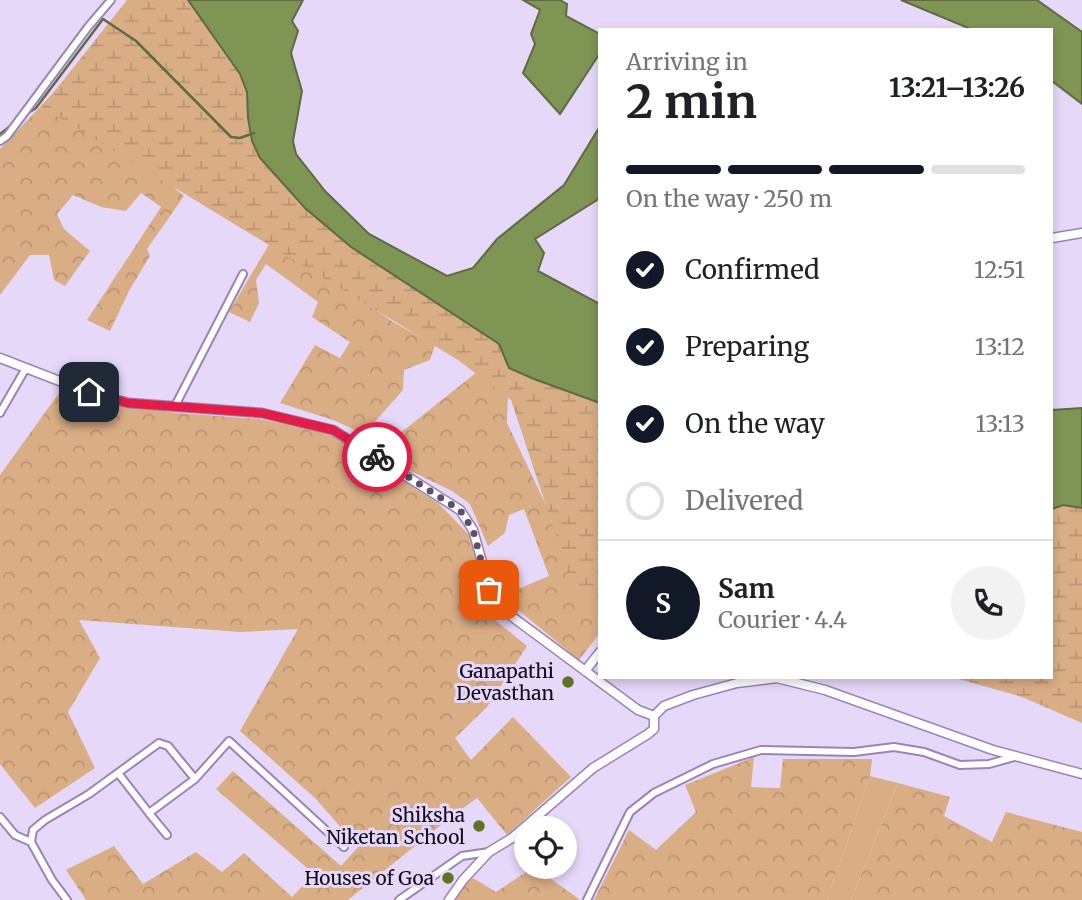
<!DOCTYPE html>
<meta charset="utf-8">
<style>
body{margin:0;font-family:Merriweather,serif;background:#f2f2f2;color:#202124;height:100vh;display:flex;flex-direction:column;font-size:26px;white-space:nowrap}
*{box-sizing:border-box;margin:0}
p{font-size:23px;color:#757577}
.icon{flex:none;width:38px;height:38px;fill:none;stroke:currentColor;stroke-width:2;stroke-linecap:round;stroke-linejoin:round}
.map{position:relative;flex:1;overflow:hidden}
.panel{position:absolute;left:598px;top:28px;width:455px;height:651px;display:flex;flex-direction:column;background:#fff;border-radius:0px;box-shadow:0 4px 10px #0003}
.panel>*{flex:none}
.buttons{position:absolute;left:514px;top:816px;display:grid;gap:14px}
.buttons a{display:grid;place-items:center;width:63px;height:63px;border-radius:50%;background:#fff;box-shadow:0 4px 10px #0003;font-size:35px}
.pin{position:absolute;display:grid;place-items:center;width:60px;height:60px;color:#fff;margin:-30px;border-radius:14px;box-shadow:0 4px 10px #0006}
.courier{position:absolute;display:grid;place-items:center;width:70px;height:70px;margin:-35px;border:5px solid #e11d48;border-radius:50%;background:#fff;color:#222;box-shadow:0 2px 9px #0007}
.head em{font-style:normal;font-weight:700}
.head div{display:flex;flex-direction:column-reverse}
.head{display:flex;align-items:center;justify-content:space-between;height:119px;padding:0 28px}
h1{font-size:46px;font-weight:700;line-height:52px}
.bar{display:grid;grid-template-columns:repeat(4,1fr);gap:10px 7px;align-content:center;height:84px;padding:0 28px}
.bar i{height:9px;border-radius:5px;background:#e0e0e0}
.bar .selected{background:#111827}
.bar p{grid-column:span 4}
.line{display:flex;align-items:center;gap:18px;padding:0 28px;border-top:2px solid #e0e0e0}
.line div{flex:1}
.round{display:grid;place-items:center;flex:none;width:74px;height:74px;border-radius:37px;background:#f2f2f2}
ol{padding:0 28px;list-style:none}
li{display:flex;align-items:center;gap:21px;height:77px}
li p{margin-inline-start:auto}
li .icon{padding:7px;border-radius:50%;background:#111827;color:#fff;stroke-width:4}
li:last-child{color:#757577}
li i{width:38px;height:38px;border:4px solid #e0e0e0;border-radius:50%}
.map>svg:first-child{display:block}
.green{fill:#daae85}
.forest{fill:url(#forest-crowns)}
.wetland{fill:url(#wetland-marsh)}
.water{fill:#7f9554;stroke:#5e6b43;stroke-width:2}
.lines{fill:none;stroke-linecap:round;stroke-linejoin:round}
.stream{stroke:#5e6b43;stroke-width:2.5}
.minor-casing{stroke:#9984b6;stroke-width:10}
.tertiary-casing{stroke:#9984b6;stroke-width:11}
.minor{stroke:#fff;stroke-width:6}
.tertiary{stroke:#fff;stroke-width:8}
.done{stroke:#5c5168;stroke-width:7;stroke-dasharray:0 12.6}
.route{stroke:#e11d48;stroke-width:9}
.poi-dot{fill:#5c7324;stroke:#e6d8f9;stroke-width:2.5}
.labels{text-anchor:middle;stroke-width:6;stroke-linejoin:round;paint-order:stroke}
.poi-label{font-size:19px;fill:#11091a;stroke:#e6d8f9;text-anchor:end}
</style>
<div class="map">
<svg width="1082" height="900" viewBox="0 0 1082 900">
<defs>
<pattern id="forest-crowns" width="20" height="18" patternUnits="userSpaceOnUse" patternTransform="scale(1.75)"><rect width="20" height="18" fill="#daae85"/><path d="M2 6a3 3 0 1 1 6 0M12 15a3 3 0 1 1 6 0" fill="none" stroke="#ba9472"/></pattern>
<pattern id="wetland-marsh" width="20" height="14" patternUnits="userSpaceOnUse" patternTransform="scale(1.75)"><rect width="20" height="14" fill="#daae85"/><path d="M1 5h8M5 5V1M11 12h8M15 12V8" fill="none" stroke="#ba9472"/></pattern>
</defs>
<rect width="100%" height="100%" fill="#e6d8f9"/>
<path class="green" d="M870,776L898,783L851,900H827Z"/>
<path class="forest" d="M58,88L184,196L147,249L150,256L130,289L110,331L87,320L161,207L141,193L126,211L101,207L73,195L57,214L64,229L90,251L65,286L54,280L49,255H30L0,295V149Z
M270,243L317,269L393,322L435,345L430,360L404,370L403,390L364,434L333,420L280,403L315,345L340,358L350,342L312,317L318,302L266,264L256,280L259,303L250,322L229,312Z
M477,372L508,392L507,423L577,570L600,590V633L579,660L517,609L518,589L549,576L524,509L509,515L505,533L488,546L470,504L452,491L390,461L384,446Z
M59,393L177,413L259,419L329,432L439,504L470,536L486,597L495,620L527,646L487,707L455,738L471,760L513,717L571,777L507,835L477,798L451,817L348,900H86L66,870L114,846L143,884L196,852L222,872L244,853L292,897L314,874L216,789L233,771L341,866L358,847L316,799L240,731L298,629L240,632L79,620L100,658L68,712L95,768L35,808L0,764V475Z
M754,757L751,787L780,788L783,759H872L870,776L827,900H594L629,830L656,850L696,812L685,785Z
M898,783L950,797L944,816L992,842L1006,812L1082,832V900H851Z
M534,867L579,899L578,900H452L466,884L473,878L496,892Z"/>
<path class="wetland" d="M127,0H188L240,74L247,92L248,118L252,141L260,158L305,208L351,247L499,344L509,368L534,379L600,403V611L575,593L511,400L458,360L42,107Z
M1063,505L1082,508V723L1022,697L952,677H1052V509Z"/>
<path class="water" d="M188,0H303L292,21L298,31L291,53L302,91L293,141L296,154L325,191L369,234L447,276L473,268L497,239L564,185L600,126V195L597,200L535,239L544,253L538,271L600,304V403L534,379L509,368L499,344L351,247L305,208L260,158L252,141L248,118L247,92L240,74Z
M523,0H560L567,4L566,16L600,34V53L560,114L523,73L535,44L531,34L540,10Z
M901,0H1037L1082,32V104L1052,81V30H973Z
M1082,408V508L1063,505L1052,509V410Z"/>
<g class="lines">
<path class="stream" d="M25,115L36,108L103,19L136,41L231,137L240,138L254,133
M0,134L14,123"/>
<g class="minor-casing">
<path id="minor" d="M0,141L7,136L88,27L111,0
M175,406L243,274
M0,413L26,368
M118,773L149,813
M0,817L15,835L31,842
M167,835L149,813L195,779
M67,900L52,880L31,842L33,830L45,820L89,794L159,743L168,746L195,779L229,741L344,847
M399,900L462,856L489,852
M587,900L630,812L654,793L713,764L761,750L854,752L894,747L924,752L960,765L989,764L1014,757"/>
</g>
<g class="tertiary-casing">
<path id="tertiary" d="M1052,238L1082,233
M0,358L93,394L129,403L262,413L333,430L460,510L473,530L490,590L499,607L638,710L654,716
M585,671L600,652
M449,900L463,880L489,852L512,838L593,768L648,734L654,729V716L664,706L693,695L737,683L777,678L825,690L993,750L1082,774"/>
</g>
<use href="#minor" class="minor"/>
<use href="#tertiary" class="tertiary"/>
</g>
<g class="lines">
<path class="done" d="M377,457L460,510L473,530L489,590"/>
<path class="route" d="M89,392L128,403L262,413L333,430L377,457"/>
</g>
<g class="poi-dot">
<circle cx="568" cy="682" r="7"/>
<circle cx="479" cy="826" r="7"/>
<circle cx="448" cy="878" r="7"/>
</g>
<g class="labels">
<g class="poi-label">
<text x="554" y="678">Ganapathi<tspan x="554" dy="22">Devasthan</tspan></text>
<text x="465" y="822">Shiksha<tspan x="465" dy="22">Niketan School</tspan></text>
<text x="434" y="885">Houses of Goa</text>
</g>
</g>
</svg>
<div class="buttons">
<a><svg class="icon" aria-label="locate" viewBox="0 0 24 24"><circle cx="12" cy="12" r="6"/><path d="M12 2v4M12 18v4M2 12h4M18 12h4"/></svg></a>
</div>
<div class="pin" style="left:489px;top:590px;background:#ea580c"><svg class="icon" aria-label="bag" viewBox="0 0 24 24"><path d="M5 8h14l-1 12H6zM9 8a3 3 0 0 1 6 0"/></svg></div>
<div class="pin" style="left:89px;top:392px;background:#1f2937"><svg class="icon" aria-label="home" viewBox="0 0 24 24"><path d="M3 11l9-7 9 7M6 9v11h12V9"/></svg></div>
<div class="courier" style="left:377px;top:457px"><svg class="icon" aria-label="bike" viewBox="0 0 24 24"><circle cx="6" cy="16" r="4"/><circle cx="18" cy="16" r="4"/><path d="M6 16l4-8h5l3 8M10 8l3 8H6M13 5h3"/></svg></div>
<section class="panel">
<div class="head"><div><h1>2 min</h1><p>Arriving in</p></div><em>13:21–13:26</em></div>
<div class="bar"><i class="selected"></i><i class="selected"></i><i class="selected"></i><i></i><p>On the way · 250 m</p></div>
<ol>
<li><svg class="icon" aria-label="check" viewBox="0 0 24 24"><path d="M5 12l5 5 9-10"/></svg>Confirmed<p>12:51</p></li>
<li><svg class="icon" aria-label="check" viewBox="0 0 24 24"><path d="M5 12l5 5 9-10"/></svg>Preparing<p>13:12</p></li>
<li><svg class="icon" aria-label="check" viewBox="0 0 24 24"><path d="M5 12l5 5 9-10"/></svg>On the way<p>13:13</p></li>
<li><i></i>Delivered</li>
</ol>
<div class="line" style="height:126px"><b class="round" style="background:#111827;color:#fff">S</b><div><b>Sam</b><p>Courier · 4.4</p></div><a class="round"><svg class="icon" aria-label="phone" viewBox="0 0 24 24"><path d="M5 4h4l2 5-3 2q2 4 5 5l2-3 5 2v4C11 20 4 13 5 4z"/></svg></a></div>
</section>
</div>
